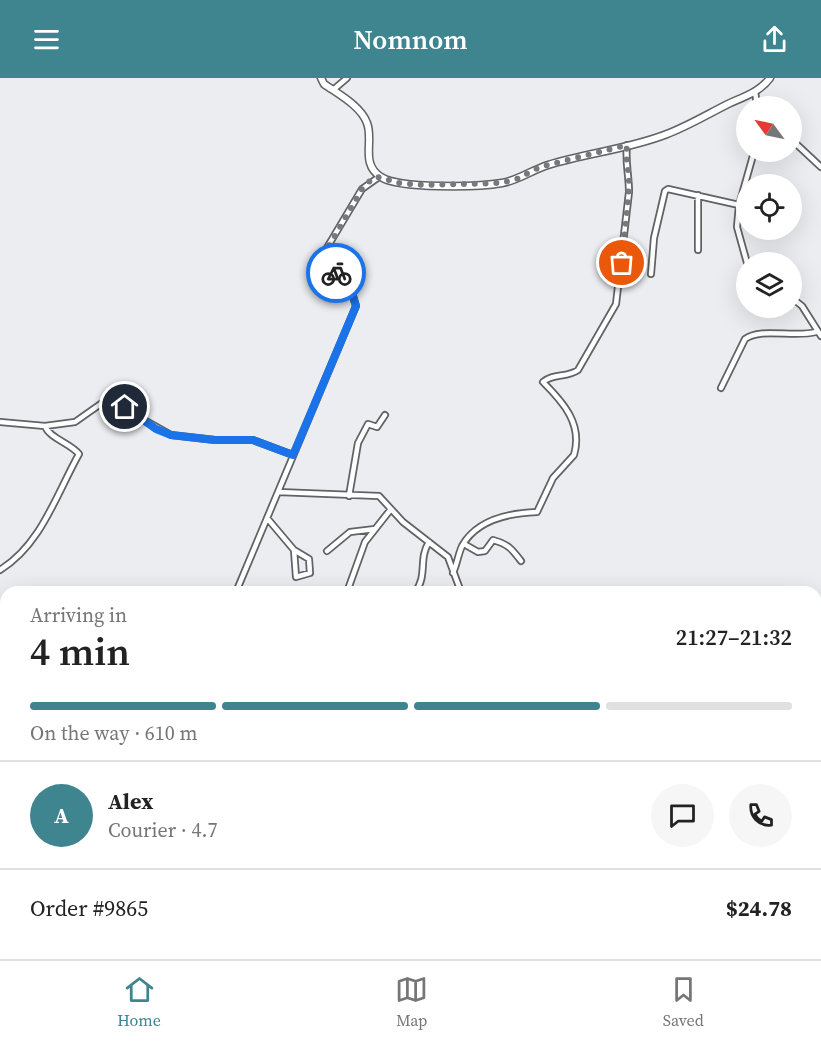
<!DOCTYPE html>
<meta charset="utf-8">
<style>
body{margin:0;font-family:"Source Serif 4",serif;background:#f6f6f6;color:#222;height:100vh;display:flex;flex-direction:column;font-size:22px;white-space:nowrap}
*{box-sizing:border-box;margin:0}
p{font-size:20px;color:#767676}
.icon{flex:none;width:33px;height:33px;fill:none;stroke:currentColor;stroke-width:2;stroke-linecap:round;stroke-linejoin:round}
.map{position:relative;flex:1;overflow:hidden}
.details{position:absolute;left:0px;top:508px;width:822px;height:374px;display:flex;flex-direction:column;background:#fff;border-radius:18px 18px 0 0;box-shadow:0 6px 24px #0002}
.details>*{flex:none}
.needle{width:39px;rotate:303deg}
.controls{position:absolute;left:736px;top:18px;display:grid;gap:12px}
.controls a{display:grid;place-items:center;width:66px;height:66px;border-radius:50%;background:#fff;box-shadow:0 6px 24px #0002;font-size:30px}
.pin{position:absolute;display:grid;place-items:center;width:51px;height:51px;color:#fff;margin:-26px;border:3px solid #fff;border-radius:50%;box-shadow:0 2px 6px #0007}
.courier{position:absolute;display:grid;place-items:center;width:60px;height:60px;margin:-30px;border:4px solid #1a73e8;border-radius:50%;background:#fff;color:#222;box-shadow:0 2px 8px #0007}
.head em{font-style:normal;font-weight:600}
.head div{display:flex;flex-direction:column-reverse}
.head{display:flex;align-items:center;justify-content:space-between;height:102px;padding:0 30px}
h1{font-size:39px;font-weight:600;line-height:45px}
.bar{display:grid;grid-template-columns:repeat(4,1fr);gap:9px 6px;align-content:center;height:72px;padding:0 30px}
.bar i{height:8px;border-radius:4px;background:#e0e0e0}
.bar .active{background:#3f858f}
.bar p{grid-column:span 4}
.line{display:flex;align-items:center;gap:15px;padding:0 30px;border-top:2px solid #e0e0e0}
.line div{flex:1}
.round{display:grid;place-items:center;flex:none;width:63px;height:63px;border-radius:32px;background:#f6f6f6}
header{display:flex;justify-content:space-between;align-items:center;height:78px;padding:0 30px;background:#3f858f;color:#fff;font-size:27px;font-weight:600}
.menu{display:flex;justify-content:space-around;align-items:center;height:84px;border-top:2px solid #e0e0e0;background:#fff;font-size:16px;color:#767676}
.menu a{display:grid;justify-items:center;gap:3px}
.menu .active{color:#3f858f}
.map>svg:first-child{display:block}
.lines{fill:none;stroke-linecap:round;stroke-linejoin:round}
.street-casing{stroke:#616265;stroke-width:8}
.secondary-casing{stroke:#616265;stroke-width:9}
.street{stroke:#fff;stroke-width:4.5}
.secondary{stroke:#fff;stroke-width:6}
.done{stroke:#77797b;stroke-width:6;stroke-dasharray:0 10.8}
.route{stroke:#1a73e8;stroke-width:8}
</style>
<header><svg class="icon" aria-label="menu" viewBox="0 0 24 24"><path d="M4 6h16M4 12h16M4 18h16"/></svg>Nomnom<svg class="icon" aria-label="share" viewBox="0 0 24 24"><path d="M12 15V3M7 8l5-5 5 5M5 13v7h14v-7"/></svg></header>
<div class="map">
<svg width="821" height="881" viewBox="0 0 821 881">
<rect width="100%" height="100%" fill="#ebedf1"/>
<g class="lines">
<g class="street-casing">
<path id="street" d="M333,12L347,0
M755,13L757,28
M792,62L821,89
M698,117V172
M747,185L737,149L739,127L754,74
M651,196L654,160L665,113L668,111L739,127
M792,220L802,228L821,258
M721,310L745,261C761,249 794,260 816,254
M0,344L45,348L75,344L102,325H114L171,357L215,362H253L293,377
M278,414L379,418L403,444L448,479L461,514
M349,418L358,365L368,346L377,349L385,337
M267,440L294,472L309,481L310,495L296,499L294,472
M464,466L478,474L485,473L493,462C508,466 512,471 521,483
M327,473L350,454L375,451
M0,492C41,467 56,417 79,376C70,365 49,360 45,348
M453,495C457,486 458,477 462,468C477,441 509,435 537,434L553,400L574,377C583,346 563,324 543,304C553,295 567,300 578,292L616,226L629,114C629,97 625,84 627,67
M236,514L356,228L352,215L325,181V173L362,111L379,99
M347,514L365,464L391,431
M415,514C428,498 418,481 429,464
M816,679L821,678
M816,692L821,690
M816,731L821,725
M816,739H821
M816,762L821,757
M816,848L821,851
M337,876L346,881
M411,876L416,881
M164,881L165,876
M190,881L207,876
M520,881L521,876
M595,881L599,876"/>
</g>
<g class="secondary-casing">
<path id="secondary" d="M321,0L324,6C338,16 361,28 367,45C374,63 360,86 381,99C399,111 479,109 502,105C519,102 532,92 548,87C587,75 629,71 667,56C688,48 708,36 728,26C743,19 760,14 770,0"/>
</g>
<use href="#street" class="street"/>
<use href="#secondary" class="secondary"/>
</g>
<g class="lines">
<path class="done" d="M336,195L325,181L326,173L362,111L373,100L380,99L398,105L423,107L501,105L517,101L540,89L627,67C625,84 629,90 629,104C628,131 624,158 622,185"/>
<path class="route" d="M125,329L156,351L171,357L215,362H253L293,377L356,228L352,215L336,195"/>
</g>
</svg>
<div class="controls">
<a><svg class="needle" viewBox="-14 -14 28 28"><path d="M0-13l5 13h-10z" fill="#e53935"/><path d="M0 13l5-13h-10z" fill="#767676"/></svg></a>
<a><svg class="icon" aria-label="locate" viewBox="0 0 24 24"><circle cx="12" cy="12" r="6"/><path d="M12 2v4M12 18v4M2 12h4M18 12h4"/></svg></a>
<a><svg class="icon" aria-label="layers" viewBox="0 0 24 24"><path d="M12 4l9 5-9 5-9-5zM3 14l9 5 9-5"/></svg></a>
</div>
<div class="pin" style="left:622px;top:185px;background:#ea580c"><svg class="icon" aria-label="bag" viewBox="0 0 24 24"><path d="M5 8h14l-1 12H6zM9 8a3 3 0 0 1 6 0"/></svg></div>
<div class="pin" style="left:125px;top:329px;background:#1f2937"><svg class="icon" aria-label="home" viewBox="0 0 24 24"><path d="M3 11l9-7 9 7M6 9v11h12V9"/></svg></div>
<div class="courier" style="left:336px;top:195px"><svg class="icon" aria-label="bike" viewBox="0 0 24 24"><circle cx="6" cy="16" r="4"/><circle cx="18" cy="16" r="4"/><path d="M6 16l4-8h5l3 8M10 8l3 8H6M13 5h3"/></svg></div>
<section class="details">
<div class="head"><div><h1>4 min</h1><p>Arriving in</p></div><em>21:27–21:32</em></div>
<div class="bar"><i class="active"></i><i class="active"></i><i class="active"></i><i></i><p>On the way · 610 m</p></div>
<div class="line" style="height:108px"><b class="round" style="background:#3f858f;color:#fff">A</b><div><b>Alex</b><p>Courier · 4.7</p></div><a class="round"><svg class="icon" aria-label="chat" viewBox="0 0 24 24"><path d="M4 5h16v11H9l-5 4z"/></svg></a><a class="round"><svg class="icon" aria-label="phone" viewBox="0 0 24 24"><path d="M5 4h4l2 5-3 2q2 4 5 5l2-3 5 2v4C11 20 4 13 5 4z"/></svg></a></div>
<div class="line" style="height:78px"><div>Order #9865</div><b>$24.78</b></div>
</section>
</div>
<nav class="menu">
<a class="active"><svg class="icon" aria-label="home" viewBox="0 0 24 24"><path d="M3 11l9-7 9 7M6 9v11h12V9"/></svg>Home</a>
<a><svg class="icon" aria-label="map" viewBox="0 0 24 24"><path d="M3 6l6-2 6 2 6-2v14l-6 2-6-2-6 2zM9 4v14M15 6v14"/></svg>Map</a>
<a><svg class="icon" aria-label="saved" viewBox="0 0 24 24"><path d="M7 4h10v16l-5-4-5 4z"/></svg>Saved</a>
</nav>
